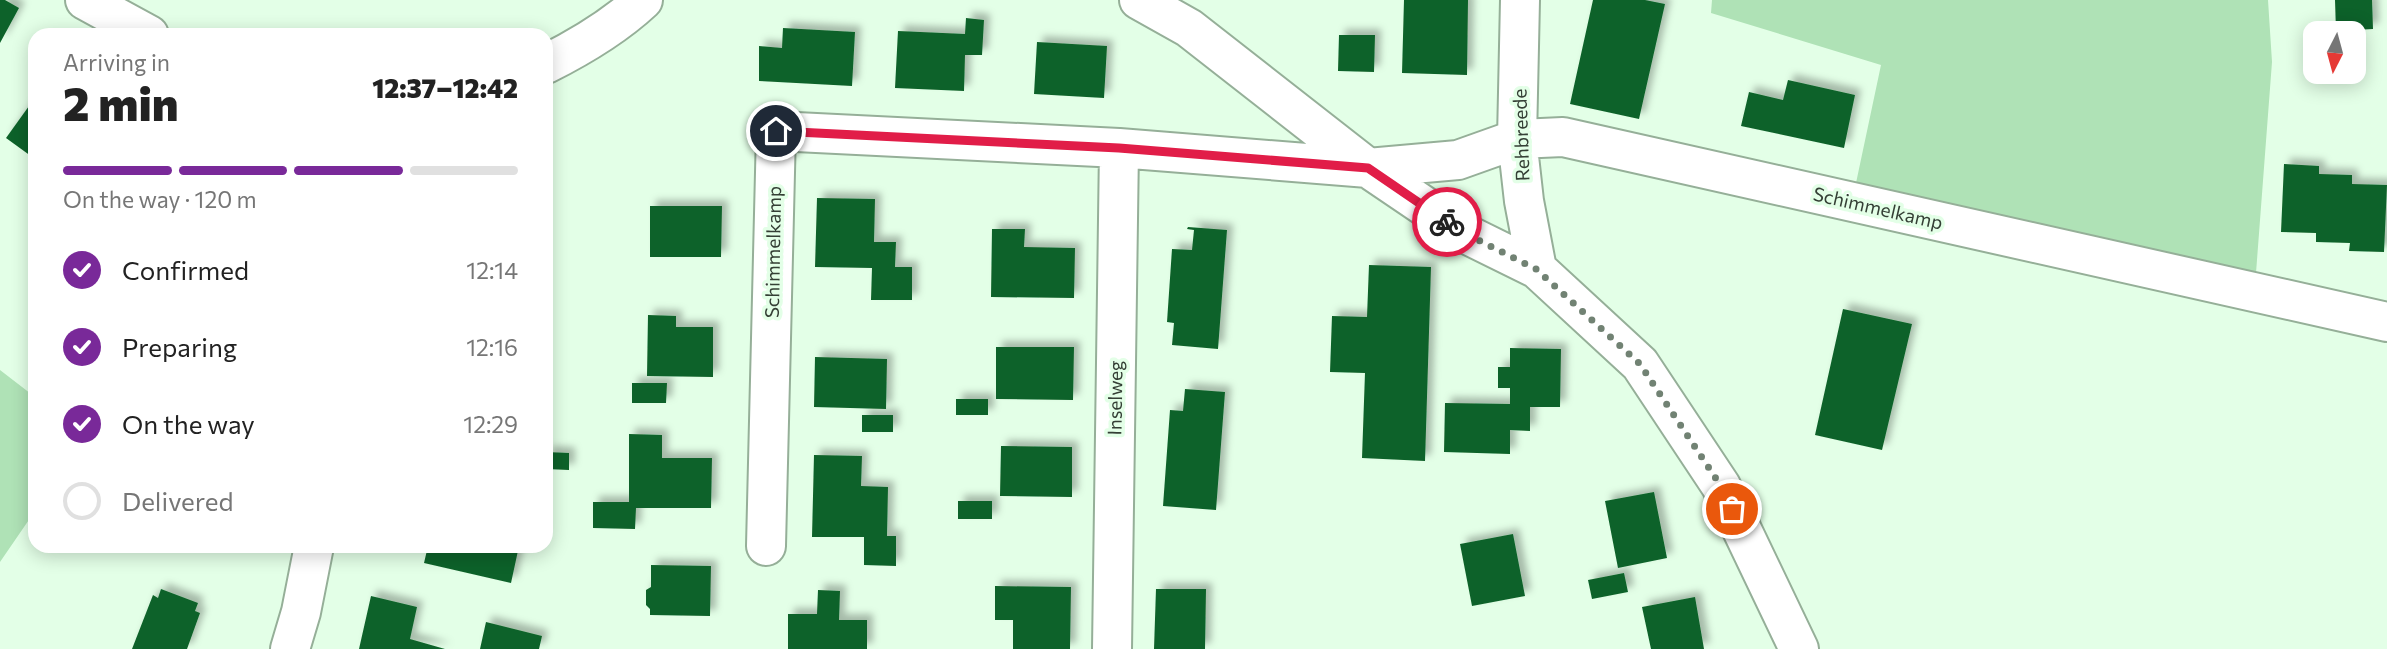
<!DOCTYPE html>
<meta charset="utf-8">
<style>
body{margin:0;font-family:Commissioner,sans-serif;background:#f2f2f2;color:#222;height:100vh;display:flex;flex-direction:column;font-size:26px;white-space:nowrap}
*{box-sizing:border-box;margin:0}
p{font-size:23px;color:#767676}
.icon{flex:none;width:38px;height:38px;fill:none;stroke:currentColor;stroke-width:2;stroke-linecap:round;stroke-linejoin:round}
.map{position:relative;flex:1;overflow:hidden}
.side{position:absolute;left:28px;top:28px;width:525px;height:525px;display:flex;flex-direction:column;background:#fff;border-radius:21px;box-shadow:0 4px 18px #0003}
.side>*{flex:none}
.needle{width:46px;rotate:186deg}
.tools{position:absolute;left:2303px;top:21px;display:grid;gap:14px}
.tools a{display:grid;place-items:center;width:63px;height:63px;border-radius:14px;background:#fff;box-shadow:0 4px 18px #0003;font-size:35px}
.pin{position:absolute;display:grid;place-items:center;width:60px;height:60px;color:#fff;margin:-30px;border:4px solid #fff;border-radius:50%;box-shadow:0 2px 7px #0007}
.courier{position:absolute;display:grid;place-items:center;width:70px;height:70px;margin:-35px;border:5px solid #e11d48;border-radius:50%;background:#fff;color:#222;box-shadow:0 2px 9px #0007}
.summary em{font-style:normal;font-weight:800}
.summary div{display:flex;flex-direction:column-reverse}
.summary{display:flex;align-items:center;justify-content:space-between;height:119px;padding:0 35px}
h1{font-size:46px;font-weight:800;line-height:52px}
.bar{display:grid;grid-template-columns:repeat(4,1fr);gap:10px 7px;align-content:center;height:84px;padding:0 35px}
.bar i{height:9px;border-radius:5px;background:#e0e0e0}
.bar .selected{background:#792999}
.bar p{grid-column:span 4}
ol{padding:0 35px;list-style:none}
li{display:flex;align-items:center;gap:21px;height:77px}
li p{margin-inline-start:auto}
li .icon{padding:7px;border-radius:50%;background:#792999;color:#fff;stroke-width:4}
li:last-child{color:#767676}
li i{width:38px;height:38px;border:4px solid #e0e0e0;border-radius:50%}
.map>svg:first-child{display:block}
.green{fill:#afe2b6}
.building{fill:#0d6229;filter:url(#shadow)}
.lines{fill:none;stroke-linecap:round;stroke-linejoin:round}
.street-casing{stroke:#95af98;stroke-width:42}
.secondary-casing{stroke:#95af98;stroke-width:42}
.street{stroke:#fff;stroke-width:38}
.secondary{stroke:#fff;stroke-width:38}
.done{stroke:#718273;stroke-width:7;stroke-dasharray:0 12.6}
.route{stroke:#e11d48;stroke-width:9}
.labels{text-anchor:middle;stroke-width:7;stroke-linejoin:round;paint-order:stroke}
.street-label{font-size:19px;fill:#343f35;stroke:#e3ffe7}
</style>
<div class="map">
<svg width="2387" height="649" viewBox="0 0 2387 649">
<defs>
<filter id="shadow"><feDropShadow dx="6" dy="-6" stdDeviation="3.5" flood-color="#0004"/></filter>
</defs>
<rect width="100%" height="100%" fill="#e3ffe7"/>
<path class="green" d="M1712,0H2268L2272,62L2256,273L1856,183L1881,65L1711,13Z
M0,370L35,397V511L0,562Z"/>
<path class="building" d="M0,0H5L19,8L0,43Z
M1404,0H1468L1467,75L1402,73Z
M1593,0H1645L1665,4L1639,119L1570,104Z
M2335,0H2372L2373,29L2336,31Z
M966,18L984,20L982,55H965L964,91L895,88L898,31L965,34Z
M783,28L855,32L852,86L759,81V46L782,48Z
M1339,35H1375L1374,72L1338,71Z
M1037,42L1107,46L1104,98L1034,94Z
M1788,80L1855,95L1844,148L1741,126L1749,92L1783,100Z
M29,106L35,110V159L6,138Z
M2284,164L2319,166V174L2352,175V184L2387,185L2384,252L2349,251L2350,243L2316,242V233L2281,232Z
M817,198L875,199L874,242H896L895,267H912V300H871L872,268L815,267Z
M650,206H722L721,257H650Z
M1188,227L1227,230L1218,349L1172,345L1174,323L1167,322L1172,249L1192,250L1194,230L1187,229Z
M992,229H1025L1024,247L1075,248L1074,298L991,297Z
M1369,265L1431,267L1425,461L1362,458L1365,373L1330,372L1332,316L1367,317Z
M1843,309L1912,324L1882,450L1815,435Z
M648,315L676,316V327H713V377L647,376Z
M996,347H1074L1073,400L996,399Z
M1510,348L1561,349L1560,407H1530V431L1510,430V454L1444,452L1445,403L1510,404V388H1498V367H1510Z
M815,357L887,359L886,409L814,407Z
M632,383H667L666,403H632Z
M1185,389L1225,392L1216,510L1163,506L1170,410L1183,411Z
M956,399H988V415H956Z
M862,415H893V432H862Z
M629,434L662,435V458H712L711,508H636L635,529L593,528V502H629Z
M1001,446L1072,447V497L1000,496Z
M546,452L569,453V470L546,469Z
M814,455L862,456L861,486L888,487L887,536H896V566L864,565V537H812Z
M1654,492L1667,558L1618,568L1605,501Z
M958,501H992V519H958Z
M1513,534L1525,596L1472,606L1460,544Z
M428,546H519L511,583L424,563Z
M651,565L711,566L710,616L650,615V609L646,605V590L651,587Z
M1624,573L1628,592L1592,599L1588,580Z
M995,586L1071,587L1070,649H1013V620H995Z
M161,589L198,603L195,611L200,613L187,649H132L153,595L158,598Z
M1156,589H1206L1205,649H1154Z
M818,590L840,591L839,620H867V649H788V614H817Z
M371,596L417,607L410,639L445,649H359Z
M1695,597L1704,649H1651L1642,607Z
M486,622L542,636L539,649H480Z"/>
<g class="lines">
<g class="street-casing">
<path id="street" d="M1139,0L1189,28L1368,168L1464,233L1537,269
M1520,0L1517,139L1524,201L1537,269L1640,364L1721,486L1799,649
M766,546L776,131L1119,148L1368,168L1458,160L1517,139L1563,137L2387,322
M1112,649L1119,148"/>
</g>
<g class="secondary-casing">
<path id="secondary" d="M85,0L149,35
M546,64C582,46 614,27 643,0
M290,649L301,612L314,546"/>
</g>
<use href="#street" class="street"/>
<use href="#secondary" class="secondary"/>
</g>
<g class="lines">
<path class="done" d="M1447,222L1464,233L1536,269L1640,364L1721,486L1732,509"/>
<path class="route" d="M776,131L1119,148L1368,168L1447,222"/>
</g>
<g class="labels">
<g class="street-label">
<text transform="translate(1521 135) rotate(-92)" y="7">Rehbreede</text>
<text transform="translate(1878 208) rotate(13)" y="7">Schimmelkamp</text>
<text transform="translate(773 252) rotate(-89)" y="7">Schimmelkamp</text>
<text transform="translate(1115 398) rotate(-89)" y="7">Inselweg</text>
</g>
</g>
</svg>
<div class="tools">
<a><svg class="needle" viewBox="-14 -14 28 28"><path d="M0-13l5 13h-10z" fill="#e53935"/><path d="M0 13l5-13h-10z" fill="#767676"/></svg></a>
</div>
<div class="pin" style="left:1732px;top:509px;background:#ea580c"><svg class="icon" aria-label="bag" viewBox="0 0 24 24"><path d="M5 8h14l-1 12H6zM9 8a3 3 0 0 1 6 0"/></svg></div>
<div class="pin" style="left:776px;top:131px;background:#1f2937"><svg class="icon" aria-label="home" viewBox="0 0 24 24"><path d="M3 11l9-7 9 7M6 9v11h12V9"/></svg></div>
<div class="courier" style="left:1447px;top:222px"><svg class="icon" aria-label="bike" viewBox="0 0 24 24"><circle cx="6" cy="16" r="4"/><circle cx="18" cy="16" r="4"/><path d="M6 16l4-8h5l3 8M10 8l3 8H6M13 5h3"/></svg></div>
<section class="side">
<div class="summary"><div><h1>2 min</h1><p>Arriving in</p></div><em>12:37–12:42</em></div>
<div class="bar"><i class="selected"></i><i class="selected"></i><i class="selected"></i><i></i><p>On the way · 120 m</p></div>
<ol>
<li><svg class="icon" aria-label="check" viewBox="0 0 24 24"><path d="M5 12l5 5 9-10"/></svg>Confirmed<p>12:14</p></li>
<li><svg class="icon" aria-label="check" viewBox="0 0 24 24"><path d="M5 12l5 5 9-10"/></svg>Preparing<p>12:16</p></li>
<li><svg class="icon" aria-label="check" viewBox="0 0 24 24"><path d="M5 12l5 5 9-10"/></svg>On the way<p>12:29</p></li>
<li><i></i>Delivered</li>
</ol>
</section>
</div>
